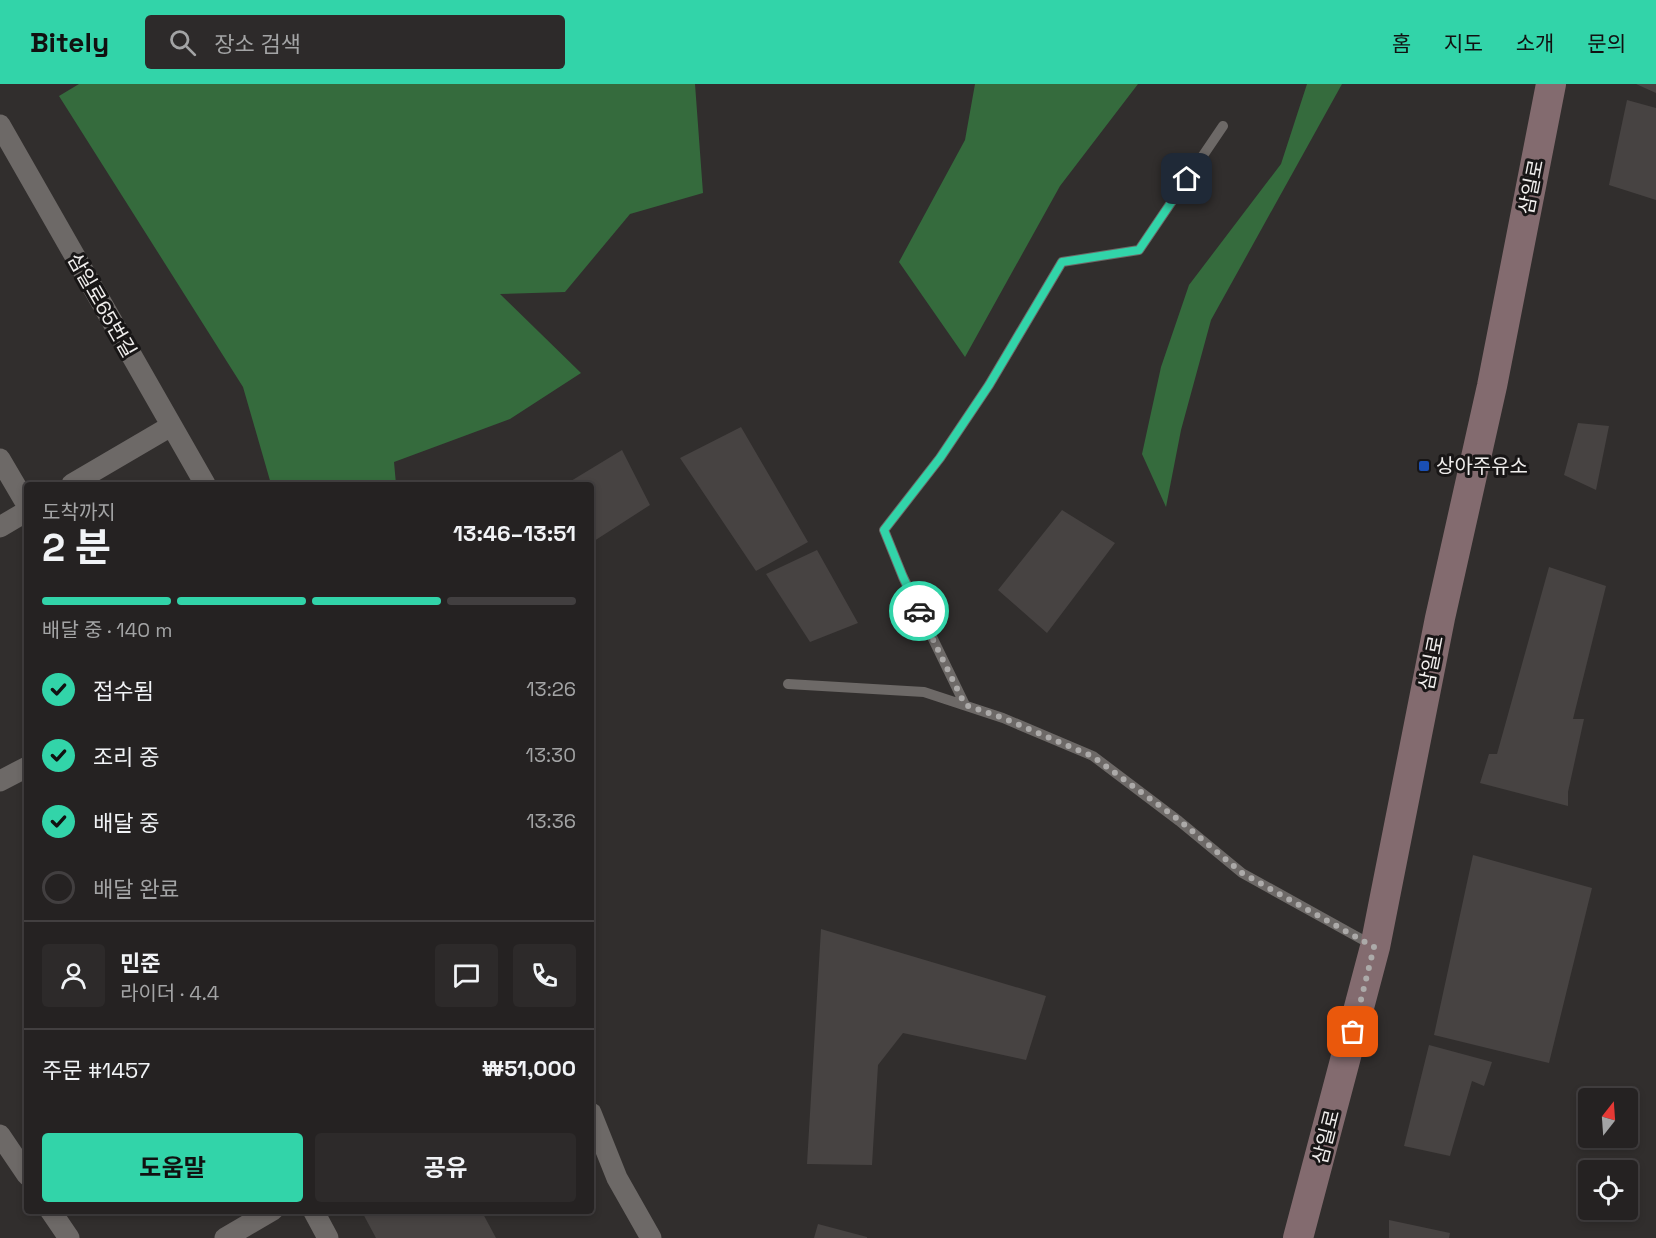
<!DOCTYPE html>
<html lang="ko">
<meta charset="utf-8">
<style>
body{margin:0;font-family:"Space Grotesk","Noto Sans KR",sans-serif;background:#2d2a2a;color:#f1f3f6;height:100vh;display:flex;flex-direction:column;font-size:22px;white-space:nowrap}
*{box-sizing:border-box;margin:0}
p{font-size:20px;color:#a3a4a5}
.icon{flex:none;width:33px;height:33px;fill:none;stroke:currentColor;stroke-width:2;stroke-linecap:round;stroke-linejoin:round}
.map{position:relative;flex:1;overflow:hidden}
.side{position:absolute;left:24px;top:398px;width:570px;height:732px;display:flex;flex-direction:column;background:#252222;border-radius:6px;box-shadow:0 3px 9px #0003,0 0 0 2px #423f40}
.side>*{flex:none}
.needle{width:39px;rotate:17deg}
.tools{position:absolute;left:1578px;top:1004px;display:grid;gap:12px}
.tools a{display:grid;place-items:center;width:60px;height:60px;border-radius:6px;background:#252222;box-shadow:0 3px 9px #0003,0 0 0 2px #423f40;font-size:30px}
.pin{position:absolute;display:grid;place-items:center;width:51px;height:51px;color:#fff;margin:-26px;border-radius:12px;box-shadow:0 3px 9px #0006}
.courier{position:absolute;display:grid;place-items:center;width:60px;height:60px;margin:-30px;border:4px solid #32d4a9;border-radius:50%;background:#fff;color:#222;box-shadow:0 2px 8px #0007}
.overview em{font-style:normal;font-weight:700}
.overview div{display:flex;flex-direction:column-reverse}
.overview{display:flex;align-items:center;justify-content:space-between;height:102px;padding:0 18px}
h1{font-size:39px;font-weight:700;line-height:45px}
.bar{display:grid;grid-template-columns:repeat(4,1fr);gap:9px 6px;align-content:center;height:72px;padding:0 18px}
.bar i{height:8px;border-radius:4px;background:#423f40}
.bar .current{background:#32d4a9}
.bar p{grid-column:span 4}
.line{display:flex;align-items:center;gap:15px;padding:0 18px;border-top:2px solid #423f40}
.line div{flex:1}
.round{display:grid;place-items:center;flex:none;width:63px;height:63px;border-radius:6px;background:#2d2a2a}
ol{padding:0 18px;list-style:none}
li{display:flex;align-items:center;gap:18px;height:66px}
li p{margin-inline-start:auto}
li .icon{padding:6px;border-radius:50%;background:#32d4a9;color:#111;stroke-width:4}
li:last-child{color:#a3a4a5}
li i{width:33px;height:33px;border:3px solid #423f40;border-radius:50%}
.button{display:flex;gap:12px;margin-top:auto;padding:12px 18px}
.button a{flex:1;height:69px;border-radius:6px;background:#32d4a9;color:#111;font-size:24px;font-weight:700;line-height:69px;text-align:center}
.button a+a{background:#2d2a2a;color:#f1f3f6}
header{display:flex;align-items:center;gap:36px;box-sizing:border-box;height:84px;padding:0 30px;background:#32d4a9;color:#111}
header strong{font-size:28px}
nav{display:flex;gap:33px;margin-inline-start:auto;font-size:21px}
.search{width:420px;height:54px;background:#2d2a2a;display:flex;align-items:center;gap:15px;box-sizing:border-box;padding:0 21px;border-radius:6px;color:#a3a4a5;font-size:22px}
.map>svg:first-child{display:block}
.forest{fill:#356b3d}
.building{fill:#474342}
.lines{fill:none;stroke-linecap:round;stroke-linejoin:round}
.lane{stroke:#6d6967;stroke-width:10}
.street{stroke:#6d6967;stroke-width:21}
.secondary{stroke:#836b6f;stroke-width:30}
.done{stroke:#acaaa9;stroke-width:6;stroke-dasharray:0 10.8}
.route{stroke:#32d4a9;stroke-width:8}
.transit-dot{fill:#1a4fb4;stroke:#181616;stroke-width:2}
.labels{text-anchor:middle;stroke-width:6;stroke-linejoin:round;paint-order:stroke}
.street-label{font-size:20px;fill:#efedec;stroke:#181616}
.poi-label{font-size:20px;fill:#efedec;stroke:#181616;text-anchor:start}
</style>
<header>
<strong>Bitely</strong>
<div class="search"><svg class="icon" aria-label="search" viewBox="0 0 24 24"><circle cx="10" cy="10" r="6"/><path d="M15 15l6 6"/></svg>장소 검색</div>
<nav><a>홈</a><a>지도</a><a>소개</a><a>문의</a></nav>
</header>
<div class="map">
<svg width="1656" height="1154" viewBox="0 0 1656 1154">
<rect width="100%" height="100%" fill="#312e2d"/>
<path class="forest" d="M79,0H695L703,109L630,130L565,208L500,210L581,289L510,335L394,378L396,400H271L243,303L59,12Z
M975,0H1138L1060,102L965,273L899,178L965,56Z
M1307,0H1342L1211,236L1181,346L1166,423L1142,370L1161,283L1189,201L1281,80Z"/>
<path class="building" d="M1636,0H1656V9Z
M1627,16L1656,24V116L1609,101Z
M1578,339L1609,342L1596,406L1564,391Z
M741,343L808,458L756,487L680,374Z
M622,366L650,421L591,459V400H566Z
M1062,426L1115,459L1047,549L998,506Z
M817,466L858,539L810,558L766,490Z
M1549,483L1606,502L1573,635H1584L1568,708V722L1480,699L1489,670H1497Z
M1473,771L1592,804L1549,979L1434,951Z
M821,845L1046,912L1026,976L903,949L878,981L872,1081L807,1080Z
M1429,961L1492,978L1484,1002L1472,997L1450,1072L1404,1062Z
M361,1126H481L496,1154H376Z
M1389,1136L1450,1149L1449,1154H1389Z
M818,1140L867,1153V1154H814Z"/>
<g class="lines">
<path class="lane" d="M788,600L924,608L1003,634L1093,672L1179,737L1242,789L1372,861
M965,621L903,493L884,446L940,374L989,301L1062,178L1139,166L1223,42"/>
<path class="street" d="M0,41L205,400
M0,375L27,421
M72,400L171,342
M0,443L27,427
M0,697L27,683
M591,1029L617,1094L651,1154
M0,1051L27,1091
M50,1126L69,1154
M313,1126L328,1154
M225,1154L273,1126"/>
<path class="secondary" d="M1298,1154L1375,863L1440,534L1492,302L1551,0"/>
</g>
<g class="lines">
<path class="done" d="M919,527L965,621L1003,634L1092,672L1179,736L1242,789L1374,863L1353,948"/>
<path class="route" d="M919,527L903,493L884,446L940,374L989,301L1062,178L1139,166L1187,95"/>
</g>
<rect class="transit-dot" x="1418" y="376" width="12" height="12" rx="3"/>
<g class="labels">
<g class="street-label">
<text transform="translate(1531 103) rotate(-79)" y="7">삼일로</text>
<text transform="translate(102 221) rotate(60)" y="7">삼일로65번길</text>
<text transform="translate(1431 579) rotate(-79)" y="7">삼일로</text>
<text transform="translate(1326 1053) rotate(-76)" y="7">삼일로</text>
</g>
<g class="poi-label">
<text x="1436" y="389">상아주유소</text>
</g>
</g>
</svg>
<div class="tools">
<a><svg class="needle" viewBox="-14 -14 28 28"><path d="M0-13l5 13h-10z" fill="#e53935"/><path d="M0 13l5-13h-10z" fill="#a3a4a5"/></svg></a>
<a><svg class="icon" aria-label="locate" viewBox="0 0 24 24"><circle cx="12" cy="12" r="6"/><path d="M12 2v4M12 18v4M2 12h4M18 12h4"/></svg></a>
</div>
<div class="pin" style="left:1353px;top:948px;background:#ea580c"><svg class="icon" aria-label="bag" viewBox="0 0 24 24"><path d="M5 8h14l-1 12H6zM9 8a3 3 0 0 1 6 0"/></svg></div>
<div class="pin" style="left:1187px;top:95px;background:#1f2937"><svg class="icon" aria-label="home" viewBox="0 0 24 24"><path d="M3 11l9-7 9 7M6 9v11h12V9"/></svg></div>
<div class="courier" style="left:919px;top:527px"><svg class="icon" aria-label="car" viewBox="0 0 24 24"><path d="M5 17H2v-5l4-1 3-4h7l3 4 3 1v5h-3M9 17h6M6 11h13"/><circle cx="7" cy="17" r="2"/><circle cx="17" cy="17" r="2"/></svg></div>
<section class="side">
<div class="overview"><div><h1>2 분</h1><p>도착까지</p></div><em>13:46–13:51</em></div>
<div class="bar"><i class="current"></i><i class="current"></i><i class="current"></i><i></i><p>배달 중 · 140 m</p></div>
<ol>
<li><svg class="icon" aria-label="check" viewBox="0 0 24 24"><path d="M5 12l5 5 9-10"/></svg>접수됨<p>13:26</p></li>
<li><svg class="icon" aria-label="check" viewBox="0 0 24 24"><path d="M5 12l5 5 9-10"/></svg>조리 중<p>13:30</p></li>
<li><svg class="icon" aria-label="check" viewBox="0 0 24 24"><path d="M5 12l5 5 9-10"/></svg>배달 중<p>13:36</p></li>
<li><i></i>배달 완료</li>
</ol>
<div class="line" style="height:108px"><a class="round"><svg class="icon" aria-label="person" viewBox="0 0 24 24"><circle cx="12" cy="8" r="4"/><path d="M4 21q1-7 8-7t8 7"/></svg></a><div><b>민준</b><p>라이더 · 4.4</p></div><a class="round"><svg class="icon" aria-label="chat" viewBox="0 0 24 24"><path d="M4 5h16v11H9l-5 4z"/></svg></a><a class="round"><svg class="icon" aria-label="phone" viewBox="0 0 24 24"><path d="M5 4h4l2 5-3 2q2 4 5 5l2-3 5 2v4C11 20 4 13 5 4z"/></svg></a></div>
<div class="line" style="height:78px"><div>주문 #1457</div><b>₩51,000</b></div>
<div class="button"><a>도움말</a><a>공유</a></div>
</section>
</div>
